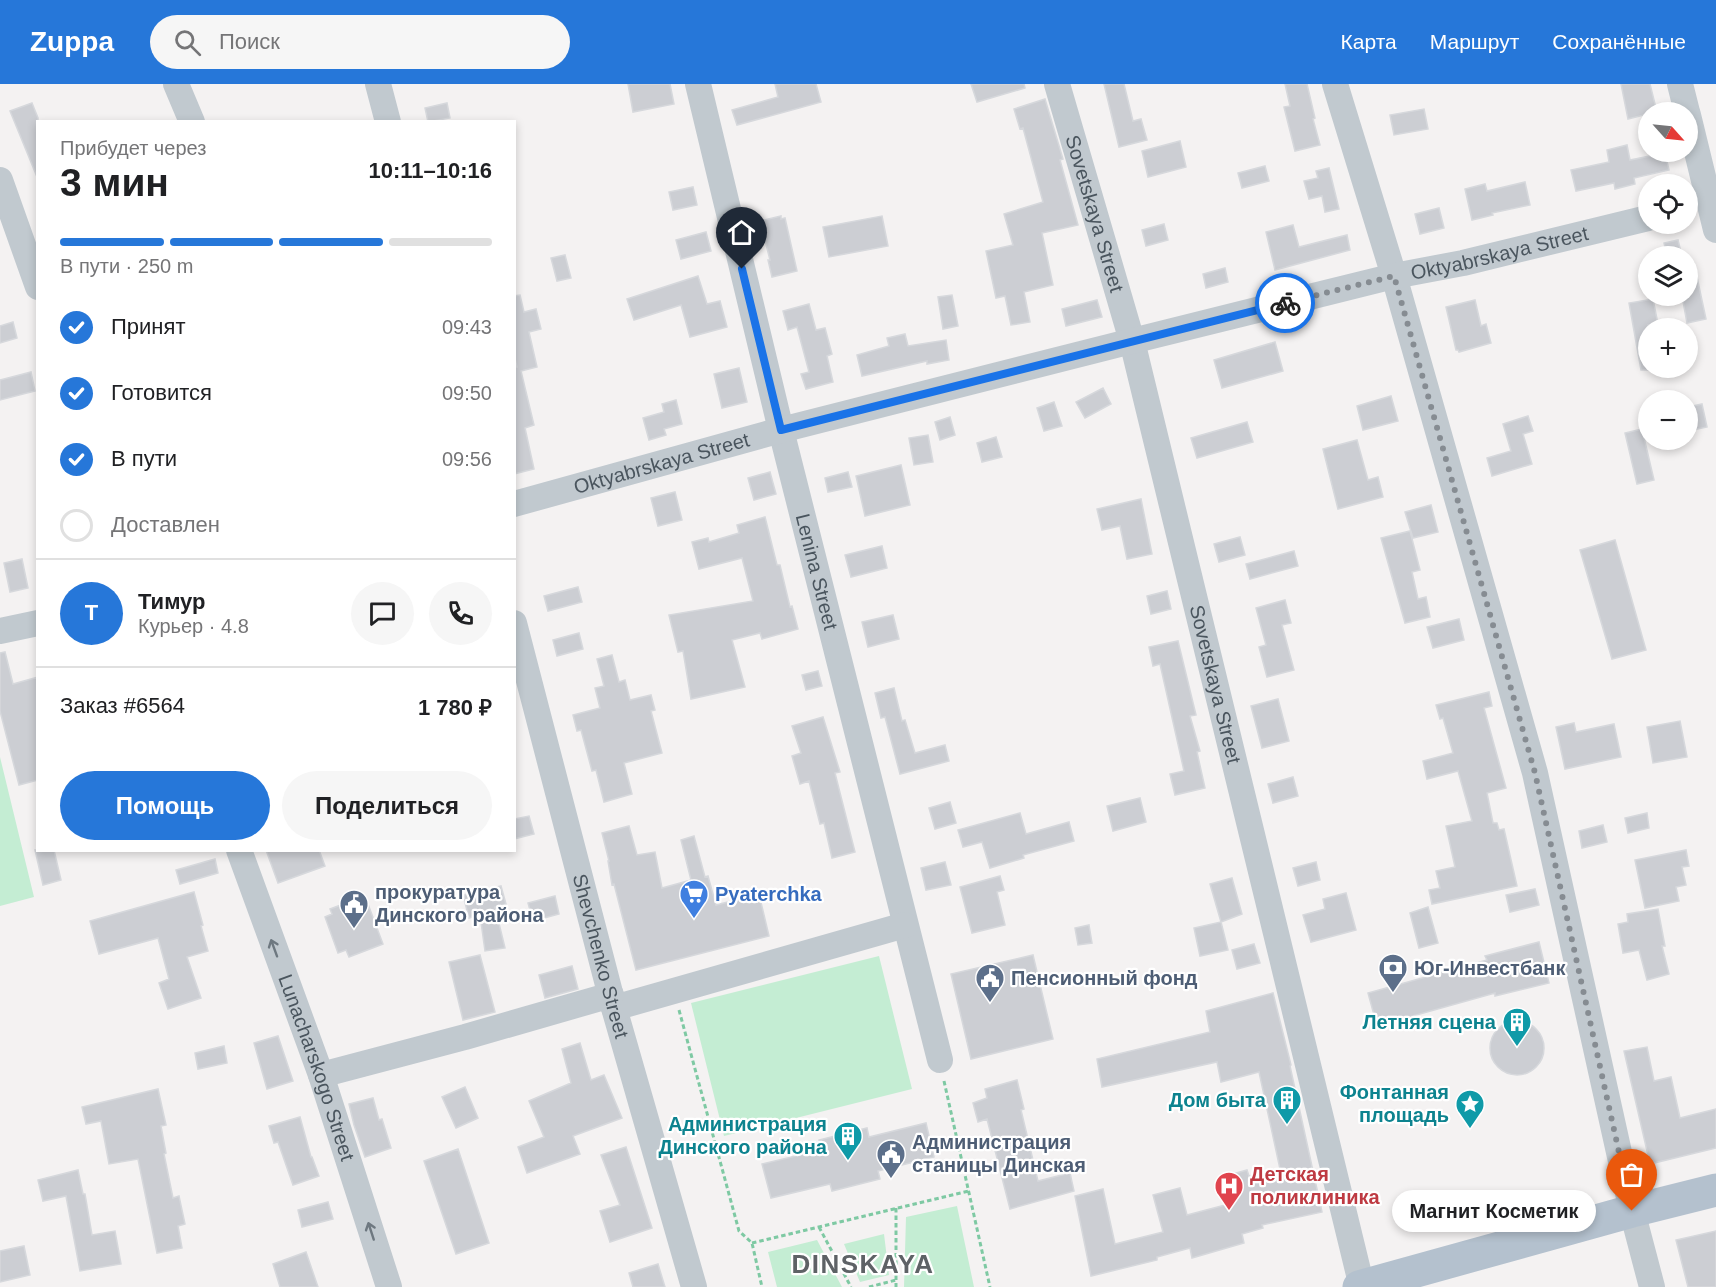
<!DOCTYPE html>
<html lang="ru">
<meta charset="utf-8">
<style>
body{margin:0;font-family:Arial,sans-serif;background:#f6f6f6;color:#202124;height:100vh;display:flex;flex-direction:column;font-size:22px;white-space:nowrap}
*{box-sizing:border-box;margin:0}
p{font-size:20px;color:#757577}
.icon{flex:none;width:33px;height:33px;fill:none;stroke:currentColor;stroke-width:2;stroke-linecap:round;stroke-linejoin:round}
.map{position:relative;flex:1;overflow:hidden}
.drawer{position:absolute;left:36px;top:36px;width:480px;height:732px;display:flex;flex-direction:column;background:#fff;border-radius:0px;box-shadow:0 3px 9px #0003}
.drawer>*{flex:none}
.needle{width:39px;rotate:117deg}
.tools{position:absolute;left:1638px;top:18px;display:grid;gap:12px}
.tools a{display:grid;place-items:center;width:60px;height:60px;border-radius:50%;background:#fff;box-shadow:0 3px 9px #0003;font-size:30px}
.pin{position:absolute;display:grid;place-items:center;width:51px;height:51px;color:#fff;margin:-62px -26px;border-radius:50% 50% 50% 0;rotate:-45deg;box-shadow:0 0 6px #0007}
.pin .icon{rotate:45deg}
.courier{position:absolute;display:grid;place-items:center;width:60px;height:60px;margin:-30px;border:4px solid #1a73e8;border-radius:50%;background:#fff;color:#222;box-shadow:0 2px 8px #0007}
.bubble{position:absolute;height:42px;border-radius:21px;background:#fff;box-shadow:0 3px 9px #0003;font-size:20px;font-weight:600;line-height:42px;text-align:center}
.summary em{font-style:normal;font-weight:600}
.summary div{display:flex;flex-direction:column-reverse}
.summary{display:flex;align-items:center;justify-content:space-between;height:102px;padding:0 24px}
h1{font-size:39px;font-weight:600;line-height:45px}
.bar{display:grid;grid-template-columns:repeat(4,1fr);gap:9px 6px;align-content:center;height:72px;padding:0 24px}
.bar i{height:8px;border-radius:4px;background:#e0e0e0}
.bar .active{background:#2677d9}
.bar p{grid-column:span 4}
.line{display:flex;align-items:center;gap:15px;padding:0 24px;border-top:2px solid #e0e0e0}
.line div{flex:1}
.round{display:grid;place-items:center;flex:none;width:63px;height:63px;border-radius:32px;background:#f6f6f6}
ol{padding:0 24px;list-style:none}
li{display:flex;align-items:center;gap:18px;height:66px}
li p{margin-inline-start:auto}
li .icon{padding:6px;border-radius:50%;background:#2677d9;color:#fff;stroke-width:4}
li:last-child{color:#757577}
li i{width:33px;height:33px;border:3px solid #e0e0e0;border-radius:50%}
.primary-button{display:flex;gap:12px;margin-top:auto;padding:12px 24px}
.primary-button a{flex:1;height:69px;border-radius:36px;background:#2677d9;color:#fff;font-size:24px;font-weight:600;line-height:69px;text-align:center}
.primary-button a+a{background:#f6f6f6;color:#202124}
header{display:flex;align-items:center;gap:36px;box-sizing:border-box;height:84px;padding:0 30px;background:#2677d9;color:#fff}
header strong{font-size:28px}
nav{display:flex;gap:33px;margin-inline-start:auto;font-size:21px}
.search{width:420px;height:54px;background:#f6f6f6;display:flex;align-items:center;gap:15px;box-sizing:border-box;padding:0 21px;border-radius:33px;color:#757577;font-size:22px}
.map>svg:first-child{display:block}
.green{fill:#c4edd3}
.building{fill:#ccced3;stroke:#d6d8dc;stroke-width:1.5}
.lines{fill:none;stroke-linecap:round;stroke-linejoin:round}
.path{stroke:#7ec9a3;stroke-width:3;stroke-dasharray:4.5 3;stroke-linecap:butt}
.minor{stroke:#c1c9cf;stroke-width:26}
.major{stroke:#b4c1ce;stroke-width:33}
.oneway{stroke:#6e7880}
.done{stroke:#868c92;stroke-width:6;stroke-dasharray:0 10.8}
.route{stroke:#1a73e8;stroke-width:8}
.labels{text-anchor:middle;stroke-width:4.5;stroke-linejoin:round;paint-order:stroke}
.street-label{font-size:20px;fill:#4a555e;stroke:#fff}
.service-label{font-size:20px;font-weight:bold;fill:#4e5e75;stroke:#fff;text-anchor:start}
.shop-label{font-size:20px;font-weight:bold;fill:#366cbe;stroke:#fff;text-anchor:start}
.culture-label{font-size:20px;font-weight:bold;fill:#0d838f;stroke:#fff;text-anchor:end}
.health-label{font-size:20px;font-weight:bold;fill:#be3a42;stroke:#fff;text-anchor:start}
.district-label{font-size:26px;font-weight:bold;letter-spacing:1.5px;fill:#5e6266;stroke:#fff}
</style>
<header>
<strong>Zuppa</strong>
<div class="search"><svg class="icon" aria-label="search" viewBox="0 0 24 24"><circle cx="10" cy="10" r="6"/><path d="M15 15l6 6"/></svg>Поиск</div>
<nav><a>Карта</a><a>Маршрут</a><a>Сохранённые</a></nav>
</header>
<div class="map">
<svg width="1716" height="1203" viewBox="0 0 1716 1203">
<rect width="100%" height="100%" fill="#f4f2f2"/>
<path class="green" d="M0,673L34,813L0,822Z
M879,872L912,1005L724,1052L691,919Z
M957,1122L974,1203H904L906,1133Z
M884,1150L889,1191L860,1198L844,1160Z
M817,1156L842,1203H777L768,1168Z"/>
<path class="building" d="M628,0H670L674,20L633,28Z
M775,0H816L821,18L737,41L732,26L778,13Z
M971,0H1024L1025,4L977,18Z
M1104,0H1124L1133,37L1141,35L1147,56L1119,63Z
M1285,0H1307L1315,34L1313,35L1320,61L1295,67L1284,23L1290,22Z
M1621,0H1650L1657,28H1648V30L1628,35Z
M1045,15L1063,75L1060,76L1078,141L1042,149L1053,201L1024,208L1030,238L1011,241L1005,212L996,214L986,167L1013,161L1004,130L1043,118L1023,44L1020,45L1014,25Z
M32,19L38,34L37,93L10,27Z
M447,19L450,34L428,38L425,24Z
M1424,25L1428,45L1394,51L1390,31Z
M1180,57L1186,83L1148,93L1142,67Z
M1627,61L1630,76L1665,69L1669,86L1634,94L1635,100L1615,105L1614,99L1576,107L1571,86L1609,78L1607,66Z
M1265,82L1269,97L1242,104L1238,89Z
M1329,84L1339,125L1325,128L1322,112L1309,115L1304,97L1318,94L1316,87Z
M1525,98L1530,121L1492,129L1493,131L1472,136L1465,105L1485,100L1487,107Z
M693,103L697,121L673,126L669,108Z
M1439,124L1444,144L1420,150L1415,130Z
M781,132V135L785,134L797,187L772,193L768,176H770L760,137Z
M882,132L888,162L829,173L823,143Z
M1164,140L1168,156L1146,162L1142,146Z
M1293,141L1299,163L1347,151L1350,166L1275,186L1266,148Z
M706,148L711,167L681,175L676,156Z
M1678,156L1682,172H1667L1664,159Z
M565,171L571,194L557,197L551,174Z
M1694,179L1706,235L1687,239L1682,212H1688V180Z
M1225,184L1228,198L1206,204L1203,190Z
M698,192L707,220L720,217L727,243L690,253L681,221L634,236L627,215Z
M520,211L524,228L536,225L541,245L529,248L537,283L521,287L534,341L525,344L534,385L514,390V283H517L514,270V212Z
M952,211L958,242L943,245L938,213Z
M1653,215L1658,240L1648,241V286H1641L1629,219Z
M1097,216L1102,233L1066,242L1062,225Z
M1475,216L1481,242L1486,240L1491,259L1459,268L1458,266H1456L1446,223Z
M809,220L816,246L825,244L832,270L827,272L833,298L806,305L801,290L809,288L797,243L788,246L783,227Z
M13,238L17,254L0,259V242Z
M905,250L908,262L946,256L949,276L927,280V277L862,292L857,271L889,262L887,254Z
M1275,258L1283,287L1222,304L1214,276Z
M739,284L747,318L722,324L714,290Z
M31,288L35,307L0,316V296Z
M1103,304L1111,320L1085,334L1076,318Z
M1391,312L1398,337L1363,346L1357,322Z
M676,316L682,340L664,345L666,351L649,356L643,334L664,328L662,320Z
M1054,318L1062,342L1044,347L1037,324Z
M1702,320L1707,343L1688,347V323Z
M1528,332L1533,347L1523,350L1532,380L1492,392L1487,374L1511,367L1503,340Z
M950,333L955,351L940,356L935,338Z
M1247,338L1253,358L1197,374L1191,354Z
M1642,345L1654,396L1637,400L1625,349Z
M928,351L933,378L914,381L909,354Z
M996,353L1002,373L982,378L977,359Z
M1357,356L1368,396L1378,393L1383,413L1338,425L1323,365Z
M901,381L910,421L865,432L856,392Z
M770,388L776,410L754,416L748,394Z
M848,388L852,403L828,408L825,394Z
M675,408L682,436L658,442L651,414Z
M1141,415L1152,470L1127,475L1120,442L1102,446L1097,425Z
M1431,421L1438,448L1413,454L1405,428Z
M765,433L777,481H780L790,523L792,522L798,545L762,555L760,549L732,556L745,603L691,615L683,567L678,568L669,531L753,517L742,474L699,485L692,458L708,454L709,458L739,449L737,441Z
M1410,447L1420,486L1412,488L1418,515L1426,513L1430,533L1405,539L1381,454Z
M1240,453L1245,471L1219,478L1214,460Z
M1615,456L1646,566L1612,575L1580,466Z
M882,462L887,484L851,493L845,471Z
M1294,467L1298,482L1250,495L1246,480Z
M22,475L28,504L10,508L4,479Z
M578,503L582,518L548,527L544,512Z
M1167,507L1171,525L1151,530L1147,512Z
M1285,516L1291,539L1282,541L1294,586L1267,593L1259,563L1266,561L1256,524Z
M893,531L899,555L868,563L862,538Z
M1459,535L1464,556L1433,564L1427,543Z
M579,549L583,565L557,572L553,556Z
M1178,557L1196,631L1190,632L1200,667L1197,668L1205,704L1175,711L1170,690L1184,687L1160,580L1153,582L1149,563Z
M5,568L13,600L38,593V696L19,701L0,627V569Z
M612,571L619,598L625,596L630,616L651,611L655,626L651,627L662,669L624,679L632,710L604,718L596,686L592,687L581,646L577,647L573,631L600,624L595,604L604,602L597,575Z
M818,587L822,602L806,606L802,591Z
M894,604L902,637L905,636L915,669L945,661L949,677L900,690L885,633L881,634L875,609Z
M1489,608L1492,622L1484,624L1506,704L1487,709L1493,739H1497L1499,746L1504,745L1517,802L1432,820L1429,806L1440,804L1436,787L1455,783L1446,742L1472,737L1458,687L1427,695L1423,677L1453,669L1443,634L1440,635L1436,621Z
M1278,615L1289,657L1262,664L1251,622Z
M823,633L840,688L835,689L855,768L832,774L824,739L820,740L809,697L800,700L792,672L801,669L792,642Z
M1680,637L1687,673L1653,679L1647,643Z
M1574,639L1576,648L1614,640L1621,673L1565,685L1556,643Z
M1293,693L1298,712L1273,719L1268,700Z
M1140,714L1146,738L1113,747L1107,722Z
M950,718L956,739L935,745L929,724Z
M1020,729L1026,750L1069,738L1074,757L1023,771L1024,774L990,784L982,758L963,763L958,746Z
M1647,729L1649,744L1628,749L1625,734Z
M529,732L534,750L514,755V735Z
M1603,741L1607,758L1582,764L1579,747Z
M629,742L637,771L655,768L662,804L691,796L681,756L694,752L705,793L708,792L716,821L759,810L769,852L636,886L614,800L612,801L608,777H609L602,749Z
M35,766H54L61,796L43,801Z
M266,766H319L325,782L278,799Z
M1686,766L1689,782L1682,783L1686,801L1676,803L1679,817L1645,824L1635,776Z
M215,775L218,789L180,800L176,786Z
M945,778L951,801L926,806L921,784Z
M1316,778L1320,796L1298,802L1293,784Z
M1000,792L1004,806L997,808L1005,841L972,849L960,803Z
M1232,794L1242,830L1221,838L1228,866L1200,872L1194,844L1221,838L1210,800Z
M501,802L506,820L495,823L505,864L485,867L480,831L469,834L463,811Z
M1535,805L1539,821L1510,828L1506,811Z
M194,808L203,841L201,842L208,867L187,873L201,914L168,925L159,899L169,895L158,854L99,870L90,837Z
M1346,809L1356,846L1311,858L1303,831L1325,825L1323,815Z
M365,812L383,860L349,873L346,866L338,869L325,833L332,830L330,825Z
M555,812L559,830L533,837L528,819Z
M1428,823L1438,859L1419,864L1410,829Z
M1658,825L1665,862H1662L1669,890L1647,896L1639,866L1623,869L1618,840L1628,838L1627,830Z
M1089,841L1092,859L1078,861L1075,844Z
M1539,858L1549,899L1495,912V909L1377,942L1368,909L1487,876L1485,872Z
M1254,860L1260,879L1237,885L1232,866Z
M480,871L495,928L463,936L449,878Z
M1033,871L1053,955L971,975L951,890Z
M572,882L578,905L545,914L539,891Z
M1273,909L1291,981L1290,982L1322,1128L1262,1141L1263,1144L1242,1150L1244,1159L1192,1174L1190,1164L1157,1173V1176L1091,1192L1075,1112L1103,1105L1115,1160L1163,1148L1153,1111L1180,1104L1187,1131L1229,1120L1222,1093L1247,1086L1249,1092L1280,1085L1259,988L1221,998L1217,978L1102,1003L1097,975L1210,948L1206,927Z
M1490 964a27 27 0 1 1 54 0a27 27 0 1 1-54 0Z
M278,952L293,997L267,1005L254,959Z
M580,959L591,996L604,991L622,1034L573,1052L580,1070L527,1089L518,1063L544,1053L529,1017L571,999L562,965Z
M224,962L227,979L198,985L195,969Z
M1647,963L1654,997L1671,993L1680,1034L1716,1025V1064L1650,1080L1624,967Z
M1017,996L1024,1025L1021,1026L1038,1097L1070,1089L1074,1107L1010,1125L987,1035L978,1038L973,1019L987,1014L985,1005Z
M465,1003L478,1034L456,1044L442,1013Z
M158,1005L166,1041L161,1042L166,1069L164,1070L173,1114L179,1112L185,1140L178,1142L182,1164L157,1169L138,1075L109,1080L101,1037L86,1040L82,1023Z
M373,1014L379,1036L382,1035L391,1064L365,1073L354,1041L349,1020Z
M300,1033L311,1073H312L319,1092L293,1101L278,1058L274,1059L269,1042Z
M926,1039L934,1073L878,1087L880,1095L832,1107L830,1100L771,1114L762,1080L821,1066L819,1056L867,1044L869,1053Z
M626,1063L652,1144L610,1158L600,1127L620,1121L601,1071Z
M458,1065L489,1159L456,1170L424,1077Z
M78,1086L83,1110H85L92,1151L115,1147L121,1180L80,1187L66,1112L43,1117L38,1096Z
M328,1118L333,1135L302,1143L298,1126Z
M1716,1147V1203H1688L1676,1156Z
M24,1162L30,1191L0,1198V1167Z
M306,1168L318,1203H280L273,1180Z
M658,1180L665,1203H633L629,1189Z"/>
<g class="lines">
<path class="path" d="M679,926L739,1147L752,1159L762,1203
M944,997L990,1203
M896,1124V1203
M819,1143L851,1203
M752,1159L969,1107
M869,1203L896,1196"/>
<g class="minor">
<path d="M176,0L192,38"/>
<path d="M378,0L388,38"/>
<path id="s1" d="M698,0L781,346L940,976"/>
<path id="s2" d="M1057,0L1132,257L1362,1203"/>
<path d="M1335,0L1394,192L1535,689L1632,1127L1652,1203"/>
<path d="M1680,0L1687,28"/>
<path d="M1688,31L1716,146"/>
<path d="M0,96L38,203"/>
<path id="s3" d="M514,420L781,346L1132,257L1394,192L1463,179L1648,134"/>
<path id="s4" d="M514,539L614,924L694,1203"/>
<path d="M0,547L38,539"/>
<path id="s5" d="M239,766L321,991L389,1203"/>
<path d="M614,924L905,841"/>
<path d="M321,991L465,953L611,911"/>
</g>
<path class="major" d="M1359,1203L1632,1127L1716,1106"/>
</g>
<defs><path id="oneway-shaft" d="M-6 0H5M1.5-3L5.5 0L1.5 3" fill="none" stroke-width="1.6" stroke-linecap="round" stroke-linejoin="round" transform="scale(1.5)"/></defs>
<g class="oneway">
<use href="#oneway-shaft" transform="translate(274 864) rotate(-110)"/>
<use href="#oneway-shaft" transform="translate(371 1147) rotate(-108)"/>
</g>
<g class="lines">
<path class="done" d="M1285,219L1394,192L1535,689L1632,1127"/>
<path class="route" d="M742,185L781,346L1285,219"/>
</g>
<defs>
<g id="supermarket-pin" transform="scale(1.5)"><path d="M0 17L-7.5 6A9.5 9.5 0 1 1 7.5 6Z" fill="#3f7fe0" stroke="#fff"/><path d="M-6-5.5h2.5l.6 2H6L4.5 2H-2.5L-4.4-4H-6ZM-1.5 3.2a1.3 1.3 0 1 0 .1 0ZM3 3.2a1.3 1.3 0 1 0 .1 0Z" fill="#fff"/></g>
<g id="civic-pin" transform="scale(1.5)"><path d="M0 17L-7.5 6A9.5 9.5 0 1 1 7.5 6Z" fill="#5c6f8a" stroke="#fff"/><path d="M-.6-6.5H3V-4.5H.6V-3L4-1V1h2V6H-6V1h2V-1L-.6-3ZM-1.2 2.5V6h2.4V2.5Z" fill="#fff"/></g>
<g id="bank-pin" transform="scale(1.5)"><path d="M0 17L-7.5 6A9.5 9.5 0 1 1 7.5 6Z" fill="#5c6f8a" stroke="#fff"/><path d="M-6-4H6V4H-6ZM0-2.3a2.3 2.3 0 1 0 0 4.6a2.3 2.3 0 1 0 0-4.6Z" fill="#fff"/></g>
<g id="building-pin" transform="scale(1.5)"><path d="M0 17L-7.5 6A9.5 9.5 0 1 1 7.5 6Z" fill="#0f9aa8" stroke="#fff"/><path d="M-4-6H4V6H1V3H-1V6H-4ZM-2.5-4.3h1.7v1.8h-1.7ZM.8-4.3h1.7v1.8H.8ZM-2.5-1h1.7V.8h-1.7ZM.8-1h1.7V.8H.8Z" fill="#fff"/></g>
<g id="sight-pin" transform="scale(1.5)"><path d="M0 17L-7.5 6A9.5 9.5 0 1 1 7.5 6Z" fill="#0f9aa8" stroke="#fff"/><path d="M0-6L1.8-2.2L6-1.7L2.9 1.2L3.7 5.4L0 3.3L-3.7 5.4L-2.9 1.2L-6-1.7L-1.8-2.2Z" fill="#fff"/></g>
<g id="hospital-pin" transform="scale(1.5)"><path d="M0 17L-7.5 6A9.5 9.5 0 1 1 7.5 6Z" fill="#e0444e" stroke="#fff"/><path d="M-5-5h3v3.5h4V-5h3V5h-3V1.5h-4V5h-3Z" fill="#fff"/></g>
</defs>
<g fill-rule="evenodd">
<use href="#supermarket-pin" x="694" y="810"/>
<use href="#civic-pin" x="354" y="820"/>
<use href="#bank-pin" x="1393" y="884"/>
<use href="#civic-pin" x="990" y="894"/>
<use href="#building-pin" x="1517" y="938"/>
<use href="#building-pin" x="1287" y="1016"/>
<use href="#sight-pin" x="1470" y="1020"/>
<use href="#building-pin" x="848" y="1052"/>
<use href="#civic-pin" x="891" y="1070"/>
<use href="#hospital-pin" x="1229" y="1102"/>
</g>
<g class="labels">
<g class="street-label">
<text dy="7" stroke="none"><textPath href="#s2" startOffset="135">Sovetskaya Street</textPath></text>
<text dy="7" stroke="none"><textPath href="#s3" startOffset="1017">Oktyabrskaya Street</textPath></text>
<text dy="7" stroke="none"><textPath href="#s3" startOffset="153">Oktyabrskaya Street</textPath></text>
<text dy="7" stroke="none"><textPath href="#s1" startOffset="502">Lenina Street</textPath></text>
<text dy="7" stroke="none"><textPath href="#s2" startOffset="621">Sovetskaya Street</textPath></text>
<text dy="7" stroke="none"><textPath href="#s4" startOffset="344">Shevchenko Street</textPath></text>
<text dy="7" stroke="none"><textPath href="#s5" startOffset="231">Lunacharskogo Street</textPath></text>
</g>
<g class="service-label">
<text x="375" y="815">прокуратура<tspan x="375" dy="23">Динского района</tspan></text>
<text x="1414" y="891">Юг-Инвестбанк</text>
<text x="1011" y="901">Пенсионный фонд</text>
<text x="912" y="1065">Администрация<tspan x="912" dy="23">станицы Динская</tspan></text>
</g>
<g class="shop-label">
<text x="715" y="817">Pyaterchka</text>
</g>
<g class="culture-label">
<text x="1496" y="945">Летняя сцена</text>
<text x="1449" y="1015">Фонтанная<tspan x="1449" dy="23">площадь</tspan></text>
<text x="1266" y="1023">Дом быта</text>
<text x="827" y="1047">Администрация<tspan x="827" dy="23">Динского района</tspan></text>
</g>
<g class="health-label">
<text x="1250" y="1097">Детская<tspan x="1250" dy="23">поликлиника</tspan></text>
</g>
<g class="district-label">
<text x="863" y="1189">DINSKAYA</text>
</g>
</g>
</svg>
<div class="tools">
<a><svg class="needle" viewBox="-14 -14 28 28"><path d="M0-13l5 13h-10z" fill="#e53935"/><path d="M0 13l5-13h-10z" fill="#757577"/></svg></a>
<a><svg class="icon" aria-label="locate" viewBox="0 0 24 24"><circle cx="12" cy="12" r="6"/><path d="M12 2v4M12 18v4M2 12h4M18 12h4"/></svg></a>
<a><svg class="icon" aria-label="layers" viewBox="0 0 24 24"><path d="M12 4l9 5-9 5-9-5zM3 14l9 5 9-5"/></svg></a>
<a>+</a>
<a>−</a>
</div>
<div class="pin" style="left:1632px;top:1127px;background:#ea580c"><svg class="icon" aria-label="bag" viewBox="0 0 24 24"><path d="M5 8h14l-1 12H6zM9 8a3 3 0 0 1 6 0"/></svg></div>
<div class="pin" style="left:742px;top:185px;background:#1f2937"><svg class="icon" aria-label="home" viewBox="0 0 24 24"><path d="M3 11l9-7 9 7M6 9v11h12V9"/></svg></div>
<div class="courier" style="left:1285px;top:219px"><svg class="icon" aria-label="bike" viewBox="0 0 24 24"><circle cx="6" cy="16" r="4"/><circle cx="18" cy="16" r="4"/><path d="M6 16l4-8h5l3 8M10 8l3 8H6M13 5h3"/></svg></div>
<div class="bubble" style="left:1392px;top:1106px;width:204px">Магнит Косметик</div>
<section class="drawer">
<div class="summary"><div><h1>3 мин</h1><p>Прибудет через</p></div><em>10:11–10:16</em></div>
<div class="bar"><i class="active"></i><i class="active"></i><i class="active"></i><i></i><p>В пути · 250 m</p></div>
<ol>
<li><svg class="icon" aria-label="check" viewBox="0 0 24 24"><path d="M5 12l5 5 9-10"/></svg>Принят<p>09:43</p></li>
<li><svg class="icon" aria-label="check" viewBox="0 0 24 24"><path d="M5 12l5 5 9-10"/></svg>Готовится<p>09:50</p></li>
<li><svg class="icon" aria-label="check" viewBox="0 0 24 24"><path d="M5 12l5 5 9-10"/></svg>В пути<p>09:56</p></li>
<li><i></i>Доставлен</li>
</ol>
<div class="line" style="height:108px"><b class="round" style="background:#2677d9;color:#fff">Т</b><div><b>Тимур</b><p>Курьер · 4.8</p></div><a class="round"><svg class="icon" aria-label="chat" viewBox="0 0 24 24"><path d="M4 5h16v11H9l-5 4z"/></svg></a><a class="round"><svg class="icon" aria-label="phone" viewBox="0 0 24 24"><path d="M5 4h4l2 5-3 2q2 4 5 5l2-3 5 2v4C11 20 4 13 5 4z"/></svg></a></div>
<div class="line" style="height:78px"><div>Заказ #6564</div><b>1 780 ₽</b></div>
<div class="primary-button"><a>Помощь</a><a>Поделиться</a></div>
</section>
</div>
